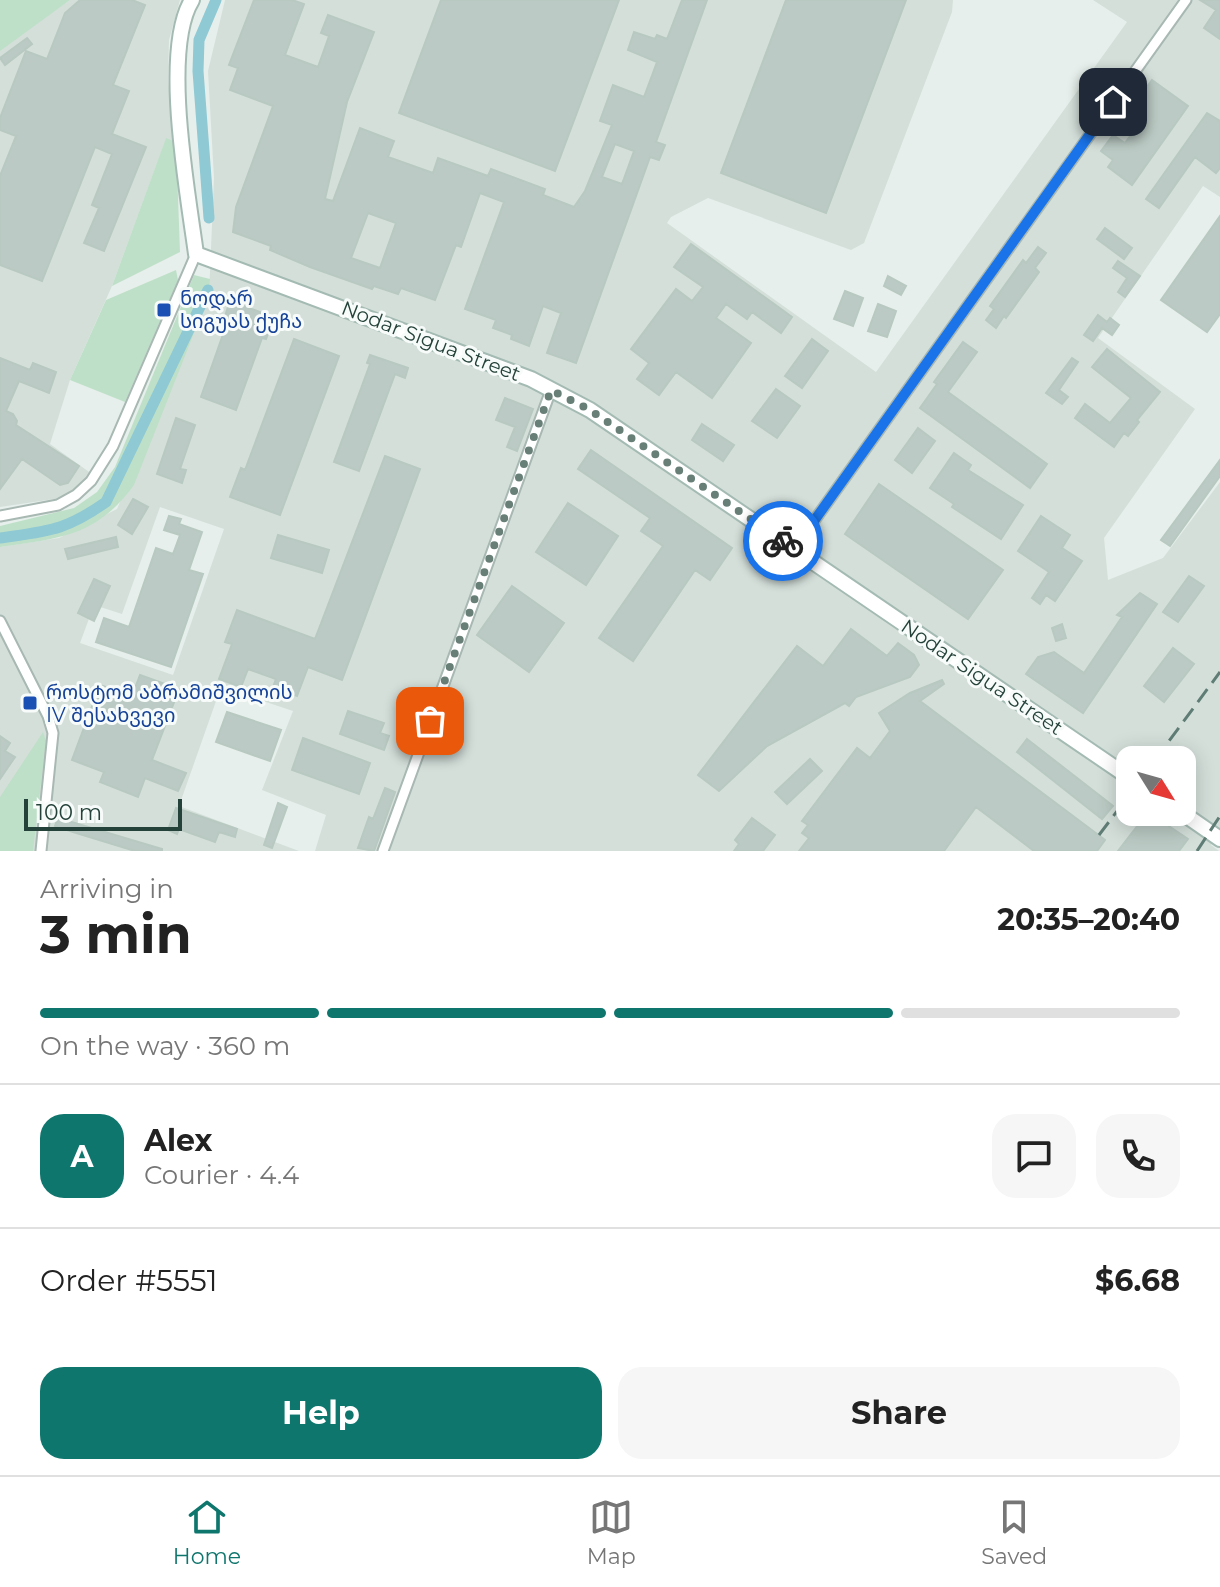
<!DOCTYPE html>
<meta charset="utf-8">
<style>
body{margin:0;font-family:Montserrat,"Noto Sans Georgian",sans-serif;background:#f6f6f6;color:#222;height:100vh;display:flex;flex-direction:column;font-size:30px;white-space:nowrap}
*{box-sizing:border-box;margin:0}
p{font-size:26px;color:#767676}
.icon{flex:none;width:44px;height:44px;fill:none;stroke:currentColor;stroke-width:2;stroke-linecap:round;stroke-linejoin:round}
.map{position:relative;height:851px;overflow:hidden}
.drawer{display:flex;flex-direction:column;background:#fff;flex:1}
.drawer>*{flex:none}
.needle{width:52px;rotate:127deg}
.buttons{position:absolute;left:1116px;top:746px;display:grid;gap:16px}
.buttons a{display:grid;place-items:center;width:80px;height:80px;border-radius:16px;background:#fff;box-shadow:0 4px 20px #0003;font-size:40px}
.scale{position:absolute;left:24px;bottom:20px;width:158px;box-sizing:border-box;padding-left:8px;border:4px solid #24423a;border-top:0;font-size:22px;line-height:28px;white-space:nowrap;color:#24423a;-webkit-text-stroke:6px #f7fbf9;paint-order:stroke}
.pin{position:absolute;display:grid;place-items:center;width:68px;height:68px;color:#fff;margin:-34px;border-radius:16px;box-shadow:0 4px 12px #0006}
.courier{position:absolute;display:grid;place-items:center;width:80px;height:80px;margin:-40px;border:6px solid #1a73e8;border-radius:50%;background:#fff;color:#222;box-shadow:0 2px 10px #0007}
.overview em{font-style:normal;font-weight:700}
.overview div{display:flex;flex-direction:column-reverse}
.overview{display:flex;align-items:center;justify-content:space-between;height:136px;padding:0 40px}
h1{font-size:52px;font-weight:700;line-height:60px}
.bar{display:grid;grid-template-columns:repeat(4,1fr);gap:12px 8px;align-content:center;height:96px;padding:0 40px}
.bar i{height:10px;border-radius:6px;background:#e0e0e0}
.bar .selected{background:#0f766e}
.bar p{grid-column:span 4}
.line{display:flex;align-items:center;gap:20px;padding:0 40px;border-top:2px solid #e0e0e0}
.line div{flex:1}
.round{display:grid;place-items:center;flex:none;width:84px;height:84px;border-radius:24px;background:#f6f6f6}
.cta{display:flex;gap:16px;margin-top:auto;padding:16px 40px}
.cta a{flex:1;height:92px;border-radius:24px;background:#0f766e;color:#fff;font-size:32px;font-weight:700;line-height:92px;text-align:center}
.cta a+a{background:#f6f6f6;color:#222}
.menu{display:flex;justify-content:space-around;align-items:center;height:112px;border-top:2px solid #e0e0e0;background:#fff;font-size:22px;color:#767676}
.menu a{display:grid;justify-items:center;gap:4px}
.menu .selected{color:#0f766e}
.map>svg:first-child{display:block}
.built{fill:#d4dfda;fill-rule:evenodd}
.green{fill:#bfe0c8}
.lines{fill:none;stroke-linecap:round;stroke-linejoin:round}
.canal{stroke:#8ec9d4;stroke-width:11}
.building{fill:#bbcac4;stroke:#b8c9c2;stroke-width:2;fill-rule:evenodd}
.street-casing{stroke:#a8b8b2;stroke-width:13}
.secondary-casing{stroke:#a4bbb3;stroke-width:18}
.street{stroke:#fff;stroke-width:9}
.secondary{stroke:#fff;stroke-width:14}
.rail{stroke:#5f7d75;stroke-width:3;stroke-dasharray:16 8;stroke-linecap:butt}
.done{stroke:#687f78;stroke-width:8;stroke-dasharray:0 14.4}
.route{stroke:#1a73e8;stroke-width:10}
.transit-dot{fill:#1a4fb4;stroke:#f7fbf9;stroke-width:3}
.labels{text-anchor:middle;stroke-width:6;stroke-linejoin:round;paint-order:stroke}
.transit-label{font-size:20px;fill:#164399;stroke:#f7fbf9;text-anchor:start}
.street-label{font-size:20px;fill:#24423a;stroke:#f7fbf9}
</style>
<div class="map">
<svg width="1220" height="851" viewBox="0 0 1220 851">
<rect width="100%" height="100%" fill="#e6efeb"/>
<path class="built" d="M70,0H180L169,40L168,80L176,142L166,139L112,286L70,380L50,444L92,474L80,487L61,498L0,507V48Z
M225,0H953L952,12L864,243L851,250L708,198L671,217L667,223L876,372L1127,22L1093,0H1220V197L1203,186L1098,338L1195,409L1104,538L1108,580L1163,558L1220,482V833L1211,845L1219,851H315L326,815L262,790L293,711L221,687L179,806L299,851H0V547L59,538L117,509L209,295L214,178L208,71ZM160,507L224,529L173,675L80,643L94,605L122,614ZM1130,760H1182V812H1130Z"/>
<path class="green" d="M0,0H70L0,51Z
M166,138L176,142L180,252L112,286Z
M176,270L178,280L125,402L70,380L106,300Z
M194,275L210,279L209,295L134,485C96,537 60,538 0,547V526L74,508L97,492L115,467Z
M43,732L46,741L33,851H0V797Z"/>
<g class="lines">
<path class="canal" d="M209,218L198,71L199,40L216,0
M0,538C48,531 65,531 106,502L208,290"/>
</g>
<path class="building" d="M80,0H132L145,5L113,85L129,91L112,134L146,147L104,251L84,243L99,208L92,205L112,154L95,147L42,281L0,265V176L16,136L0,130V118L26,51L47,59L65,13Z
M254,0H292L304,4L285,55L318,67L329,36L321,33L328,15L374,32L347,102L325,199L333,201L360,128L394,141L388,157L433,173L438,158L488,176L491,169L545,189L543,195L574,207L585,191L612,125L600,121L613,85L644,97L657,62L628,50L634,32L655,39L657,35L667,39L682,0H707L656,142L665,145L659,160L650,157L576,363L547,353L561,313L543,306L529,346L511,339L512,335L493,328L496,320L465,309L504,202L480,193L461,247L456,245L435,300L401,288L398,294L374,286L372,289L310,267L270,250L271,246L233,232L236,207L273,106L230,90L238,68L229,65ZM615,144L634,151L622,184L602,177ZM368,213L396,223L380,268L351,258Z
M441,0H619L555,171L399,113Z
M786,0H906L826,213L721,173Z
M1200,0H1220V39L1204,28L1216,10Z
M27,38L32,44L5,65L0,58Z
M1152,80L1188,106L1132,185L1108,167L1113,160L1101,151L1113,135L1125,143L1141,121L1129,112Z
M1207,113L1220,121V168L1216,173L1195,157L1159,208L1146,199Z
M1220,216V314L1207,332L1161,300Z
M1105,228L1132,248L1124,259L1097,239Z
M691,244L792,317L781,333L752,312L747,319L726,304L716,318L751,343L712,398L676,372L659,395L637,379L649,363L631,349L676,289L692,301L703,287L674,267Z
M1038,247L1046,253L1035,268L1039,272L1006,318L1004,316L996,328L986,320L994,309L990,306L1023,260L1026,263Z
M1118,261L1140,276L1125,297L1118,292L1127,278L1113,268Z
M888,276L906,286L901,295L884,286Z
M845,291L863,298L853,326L834,319Z
M230,301L274,317L266,339L262,338L236,410L201,397L227,323L223,322Z
M878,304L896,311L887,337L868,331Z
M1098,315L1107,322L1110,318L1119,325L1112,335L1102,328L1093,341L1084,335Z
M294,339L339,356L280,515L230,497L241,468L245,470Z
M812,339L828,351L802,388L785,376Z
M963,342L977,352L948,392L1047,464L1030,488L920,408L937,384L934,382Z
M1107,349L1160,392L1137,420L1139,422L1128,436L1124,433L1114,447L1075,418L1085,404L1110,423L1131,398L1092,367Z
M370,355L408,368L405,378L395,374L359,471L334,462L370,364L367,363Z
M0,358L30,370L33,363L56,372L49,393L19,381L6,411L13,414L17,421L16,425L79,466L68,483L60,485L22,459L0,489Z
M1072,358L1078,362L1059,390L1068,397L1062,404L1046,393Z
M776,389L800,406L777,438L752,421Z
M505,398L533,409L517,451L507,447L515,427L496,420Z
M176,418L195,425L180,469L186,470L182,483L157,474Z
M702,424L734,445L723,461L692,440Z
M918,428L935,441L912,473L895,460Z
M591,450L732,548L710,580L695,570L633,661L599,638L663,546L641,531L650,518L578,469Z
M954,453L971,465L968,470L1023,505L1001,539L952,507L954,504L930,488Z
M385,456L420,469L342,680L308,667L297,696L273,687L276,679L248,669L241,687L219,679L232,644L225,642L237,610L315,639Z
M1220,460V476L1170,546L1161,540Z
M879,484L1003,570L968,619L845,534Z
M133,499L148,507L132,534L118,525Z
M568,503L618,536L586,585L536,552Z
M169,516L181,519L179,524L202,532L189,570L203,574L171,667L96,642L104,618L129,627L156,548L173,554L180,535L164,530Z
M1041,516L1070,535L1062,548L1082,561L1055,601L1046,595L1040,604L1032,598L1049,572L1018,551Z
M278,535L329,550L322,573L271,558Z
M116,537L118,547L68,559L65,549Z
M1189,576L1204,586L1178,622L1163,612Z
M94,579L110,586L94,621L78,613Z
M512,586L564,623L529,672L477,635Z
M1140,593L1157,604L1083,713L1026,674L1038,657L1054,652L1084,673L1122,617L1117,615Z
M1062,624L1066,638L1056,641L1052,628Z
M851,629L887,656L898,643L914,655L919,665L910,677L856,697L849,706L845,703L767,746L719,791L698,775L797,646L823,666Z
M1173,648L1194,664L1164,702L1144,686Z
M140,675L179,689L152,760L186,773L178,791L145,778L138,797L100,782L104,772L72,760L100,685L132,696Z
M942,680L944,684L920,701L1105,840L1097,851H1034L976,807L944,851H799L809,838L802,833L808,825L802,821L857,748L870,758L890,731L879,713L910,693Z
M348,711L384,723L380,733L389,736L384,750L340,734Z
M227,712L281,730L270,761L216,742Z
M0,736L10,743L5,751L15,757L0,779Z
M303,738L370,763L359,794L292,770Z
M1027,739L1113,806L1102,819L1017,752Z
M810,759L822,771L787,804L775,792Z
M385,788L395,792L374,851L358,848L369,817L373,819Z
M278,803L287,807L272,848L264,845Z
M176,808L237,829L235,837L219,832L215,842L179,829L177,834L168,830Z
M1148,812L1188,839L1179,851H1118Z
M58,818L162,849V851H135L73,832L55,826Z
M752,818L775,835L763,851H734L739,844L735,840Z"/>
<g class="lines">
<g class="street-casing">
<path id="street" d="M0,516L58,505L76,495L91,481L113,446L196,254
M794,549L1186,0
M0,621L48,716L53,733L41,851
M383,851L551,390"/>
</g>
<g class="secondary-casing">
<path id="secondary" d="M192,0C161,50 188,194 196,254L531,379L590,410L1130,778
M1181,812L1220,839"/>
</g>
<use href="#street" class="street"/>
<use href="#secondary" class="secondary"/>
<path class="rail" d="M1155,760L1220,672
M1099,835L1130,794
M1197,851L1220,816"/>
</g>
<g class="lines">
<path class="done" d="M430,721L551,390L590,410L783,541"/>
<path class="route" d="M783,541L794,549L1113,102"/>
</g>
<g class="transit-dot">
<rect x="156" y="302" width="16" height="16" rx="4"/>
<rect x="22" y="695" width="16" height="16" rx="4"/>
</g>
<g class="labels">
<g class="transit-label">
<text x="180" y="305">ნოდარ<tspan x="180" dy="23">სიგუას ქუჩა</tspan></text>
<text x="46" y="699">როსტომ აბრამიშვილის<tspan x="46" dy="23">IV შესახვევი</tspan></text>
</g>
<g class="street-label">
<text transform="translate(431 341) rotate(21)" y="7">Nodar Sigua Street</text>
<text transform="translate(982 677) rotate(34)" y="7">Nodar Sigua Street</text>
</g>
</g>
</svg>
<div class="buttons">
<a><svg class="needle" viewBox="-14 -14 28 28"><path d="M0-13l5 13h-10z" fill="#e53935"/><path d="M0 13l5-13h-10z" fill="#767676"/></svg></a>
</div>
<div class="scale">100 m</div>
<div class="pin" style="left:430px;top:721px;background:#ea580c"><svg class="icon" aria-label="bag" viewBox="0 0 24 24"><path d="M5 8h14l-1 12H6zM9 8a3 3 0 0 1 6 0"/></svg></div>
<div class="pin" style="left:1113px;top:102px;background:#1f2937"><svg class="icon" aria-label="home" viewBox="0 0 24 24"><path d="M3 11l9-7 9 7M6 9v11h12V9"/></svg></div>
<div class="courier" style="left:783px;top:541px"><svg class="icon" aria-label="bike" viewBox="0 0 24 24"><circle cx="6" cy="16" r="4"/><circle cx="18" cy="16" r="4"/><path d="M6 16l4-8h5l3 8M10 8l3 8H6M13 5h3"/></svg></div>
</div>
<section class="drawer">
<div class="overview"><div><h1>3 min</h1><p>Arriving in</p></div><em>20:35–20:40</em></div>
<div class="bar"><i class="selected"></i><i class="selected"></i><i class="selected"></i><i></i><p>On the way · 360 m</p></div>
<div class="line" style="height:144px"><b class="round" style="background:#0f766e;color:#fff">A</b><div><b>Alex</b><p>Courier · 4.4</p></div><a class="round"><svg class="icon" aria-label="chat" viewBox="0 0 24 24"><path d="M4 5h16v11H9l-5 4z"/></svg></a><a class="round"><svg class="icon" aria-label="phone" viewBox="0 0 24 24"><path d="M5 4h4l2 5-3 2q2 4 5 5l2-3 5 2v4C11 20 4 13 5 4z"/></svg></a></div>
<div class="line" style="height:104px"><div>Order #5551</div><b>$6.68</b></div>
<div class="cta"><a>Help</a><a>Share</a></div>
</section>
<nav class="menu">
<a class="selected"><svg class="icon" aria-label="home" viewBox="0 0 24 24"><path d="M3 11l9-7 9 7M6 9v11h12V9"/></svg>Home</a>
<a><svg class="icon" aria-label="map" viewBox="0 0 24 24"><path d="M3 6l6-2 6 2 6-2v14l-6 2-6-2-6 2zM9 4v14M15 6v14"/></svg>Map</a>
<a><svg class="icon" aria-label="saved" viewBox="0 0 24 24"><path d="M7 4h10v16l-5-4-5 4z"/></svg>Saved</a>
</nav>
